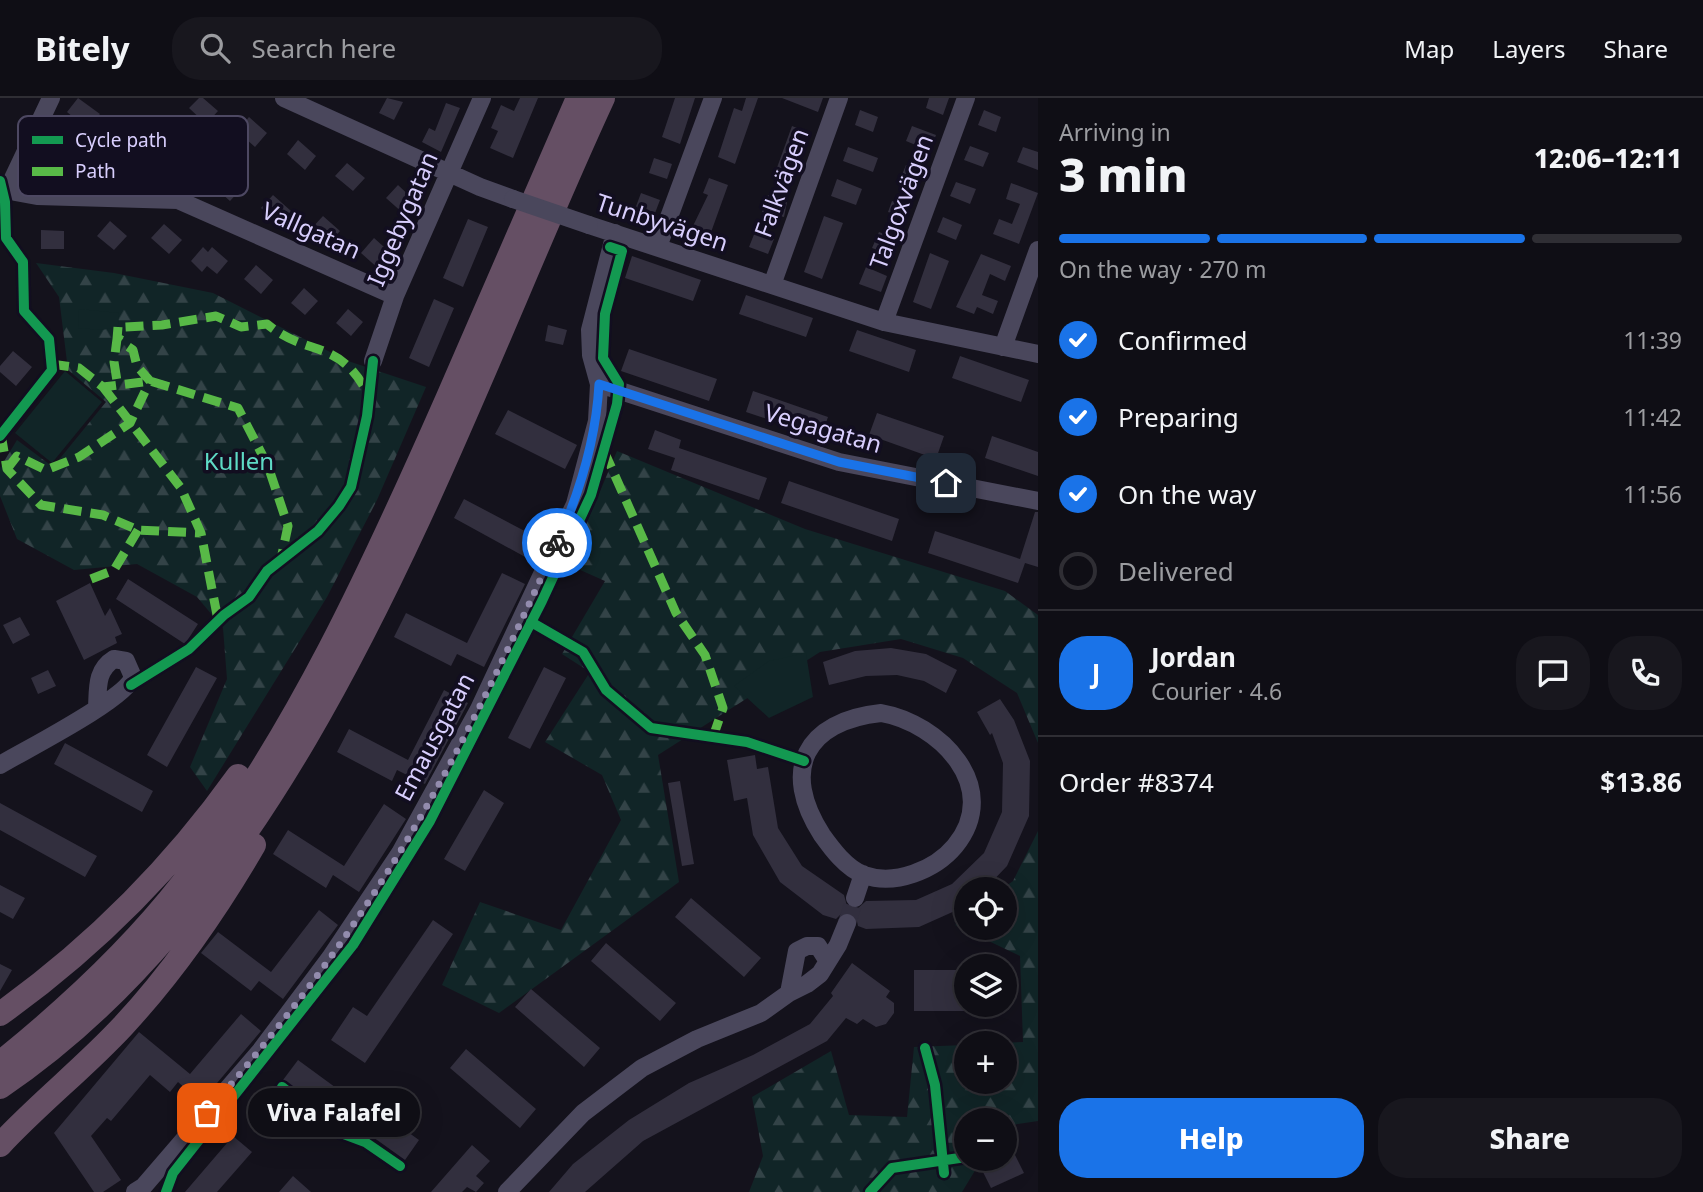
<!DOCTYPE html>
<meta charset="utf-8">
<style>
body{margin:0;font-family:"Noto Sans",sans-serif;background:#18171e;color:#f1f3f6;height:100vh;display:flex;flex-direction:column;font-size:26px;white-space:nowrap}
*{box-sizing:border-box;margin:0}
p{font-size:23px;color:#9b9ca0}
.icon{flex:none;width:38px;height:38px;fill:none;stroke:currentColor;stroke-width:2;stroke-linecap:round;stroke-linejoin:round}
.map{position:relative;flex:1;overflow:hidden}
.details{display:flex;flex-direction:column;background:#0f0e15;width:665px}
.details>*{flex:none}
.buttons{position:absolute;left:954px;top:779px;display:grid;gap:14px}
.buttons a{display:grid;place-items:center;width:63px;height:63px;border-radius:50%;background:#0f0e15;box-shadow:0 7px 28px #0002,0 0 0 2px #2f2e34;font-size:35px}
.pin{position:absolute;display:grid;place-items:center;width:60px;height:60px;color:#fff;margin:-30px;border-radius:14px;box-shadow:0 4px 10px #0006}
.courier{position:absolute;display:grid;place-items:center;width:70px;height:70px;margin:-35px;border:5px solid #1a73e8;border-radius:50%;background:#fff;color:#222;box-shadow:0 2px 9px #0007}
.bubble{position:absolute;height:49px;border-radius:24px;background:#0f0e15;box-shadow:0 7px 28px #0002,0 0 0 2px #2f2e34;font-size:23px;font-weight:800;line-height:49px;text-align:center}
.overview em{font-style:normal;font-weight:800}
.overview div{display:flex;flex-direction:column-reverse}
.overview{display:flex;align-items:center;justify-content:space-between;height:119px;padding:0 21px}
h1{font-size:46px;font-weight:800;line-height:52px}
.bar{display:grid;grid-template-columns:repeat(4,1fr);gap:10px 7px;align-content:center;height:84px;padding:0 21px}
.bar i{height:9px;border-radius:5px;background:#2f2e34}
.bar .selected{background:#1a73e8}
.bar p{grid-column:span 4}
.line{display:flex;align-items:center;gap:18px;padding:0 21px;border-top:2px solid #2f2e34}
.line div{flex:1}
.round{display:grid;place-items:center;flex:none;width:74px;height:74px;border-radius:28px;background:#18171e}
ol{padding:0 21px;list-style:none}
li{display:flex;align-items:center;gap:21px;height:77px}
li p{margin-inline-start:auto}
li .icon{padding:7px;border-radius:50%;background:#1a73e8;color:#fff;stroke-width:4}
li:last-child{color:#9b9ca0}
li i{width:38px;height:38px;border:4px solid #2f2e34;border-radius:50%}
.cta{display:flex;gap:14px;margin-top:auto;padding:14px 21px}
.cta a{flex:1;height:80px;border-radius:28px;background:#1a73e8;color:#fff;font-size:28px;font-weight:800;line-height:80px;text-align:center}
.cta a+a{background:#18171e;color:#f1f3f6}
header{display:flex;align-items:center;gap:42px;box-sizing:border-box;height:98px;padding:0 35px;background:#0f0e15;border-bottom:2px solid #2f2e34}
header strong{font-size:33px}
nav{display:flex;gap:38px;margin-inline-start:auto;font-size:24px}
.search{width:490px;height:63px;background:#18171e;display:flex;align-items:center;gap:18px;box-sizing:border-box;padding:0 24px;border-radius:28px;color:#9b9ca0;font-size:26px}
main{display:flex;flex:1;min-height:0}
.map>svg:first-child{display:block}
.forest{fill:url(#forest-firs)}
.park{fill:#112527}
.building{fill:#322f3e}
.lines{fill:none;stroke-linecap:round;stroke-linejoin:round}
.minor-tunnel{stroke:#312e3e;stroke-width:18;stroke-dasharray:18 9;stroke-linecap:butt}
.minor{stroke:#4a475c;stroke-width:18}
.highway{stroke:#654f64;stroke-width:24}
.minor-bridge{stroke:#4a475c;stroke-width:18}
.quiet{stroke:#58b947;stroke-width:9;stroke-dasharray:18 9;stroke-linecap:butt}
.cycleway-casing{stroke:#120e20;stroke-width:15}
.cycleway{stroke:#139951;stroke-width:10}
.done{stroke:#938cae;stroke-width:7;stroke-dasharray:0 12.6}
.route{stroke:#1a73e8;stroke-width:9}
.labels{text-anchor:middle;stroke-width:7;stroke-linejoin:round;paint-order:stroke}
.street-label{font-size:24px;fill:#d8cefd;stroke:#120e20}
.park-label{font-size:24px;fill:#5edac5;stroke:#120e20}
.key{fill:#120e20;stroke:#4d4862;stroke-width:2}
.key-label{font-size:19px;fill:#d8cefd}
</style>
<header>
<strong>Bitely</strong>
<div class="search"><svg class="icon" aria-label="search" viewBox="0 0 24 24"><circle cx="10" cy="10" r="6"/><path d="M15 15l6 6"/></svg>Search here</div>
<nav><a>Map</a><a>Layers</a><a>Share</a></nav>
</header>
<main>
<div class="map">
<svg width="1038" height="1094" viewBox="0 0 1038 1094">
<defs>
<pattern id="forest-firs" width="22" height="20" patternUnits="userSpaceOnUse" patternTransform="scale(1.75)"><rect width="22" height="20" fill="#112527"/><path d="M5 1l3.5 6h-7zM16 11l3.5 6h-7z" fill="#334347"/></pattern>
</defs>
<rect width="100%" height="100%" fill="#14121c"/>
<path class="forest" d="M36,165L114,175L213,195L348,263L426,289L377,402L327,499L207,693L190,669L227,581L223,530L197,499L137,466L74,472L17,441L0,398V370L17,342L53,369L106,304L68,272L59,199Z
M617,353L805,431L1005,493L1038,517V645L1017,595L963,560L901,541L820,554L658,657L679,784L499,915L442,887L480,804L561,832L621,722L602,677L545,644L590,574L562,556L605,483L569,467Z
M1038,733V1023L1005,1028L1004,1022H966V1060L982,1061L962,1094H749L763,1058L752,999L831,953L849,1017L907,1019L914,949L966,947V984H1004V945L1023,944L1020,858L955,827L966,819V830H1004V791H1002L1013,783Z"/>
<path class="park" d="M79,211L119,215L118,229L102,232L78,230Z
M65,273L102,304L52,365L15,335Z
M806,555L813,599L769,620L734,588L769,563Z"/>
<path class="building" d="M78,0L100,16L87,31L67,14Z
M199,0H203L218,13L206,26L189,10Z
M387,0L403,4L394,22L379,15Z
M520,0H538L513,60L490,50L498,33L491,30L501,7L514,13Z
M675,0H695L680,46L662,39Z
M746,0H758L735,66L718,59L734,10L742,13Z
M782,0H823L818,14Z
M929,0H949L943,17L926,10Z
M446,5L460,10L441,54L422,44L429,30L435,33Z
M860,12L878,19L873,34L855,27Z
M984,12L1001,19L996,34L978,27Z
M249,19L267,35L255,49L237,33Z
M792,28L810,35L793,84L774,78Z
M912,28L936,37L930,53L906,43Z
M298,42L316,58L305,72L287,56Z
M970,48L989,55L983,69L964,62Z
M848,49L878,60L873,74L843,63Z
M1023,49L1038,54V72L1017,64Z
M654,60L672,66L667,81L649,75Z
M347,65L365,80L353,93L335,78Z
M906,67L922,73L915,91L899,84Z
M224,75L242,90L230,103L213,88Z
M709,80L728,87L710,137L692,130L708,97L703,95Z
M837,81L862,91L856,107L831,98Z
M956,84L976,91L970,106L950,98Z
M1011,85L1038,95L1019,146L993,136L999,121L1012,126L1020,106L1006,101Z
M398,87L415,103L404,116L386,100Z
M641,95L660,102L652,123L639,118L641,113L635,111Z
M273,97L291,113L280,126L261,110Z
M768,97L787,104L784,119L762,114Z
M892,103L907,108L903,120L888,114Z
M323,118L340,133L327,148L310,132Z
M824,118L843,125L822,181L804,174Z
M943,119L962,127L956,142L937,134Z
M468,121L488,129L463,189L443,180Z
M110,123L127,138L114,152L97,138Z
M164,126L182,142L169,156L151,140Z
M41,132L64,133V151H41Z
M755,134L774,141L768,156L749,149Z
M879,134L900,142L894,158L872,150Z
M374,140L393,157L380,172L361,155Z
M203,149L208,154L212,149L228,163L217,176L207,168L202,174L191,163Z
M930,155L949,163L931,211L913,204Z
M981,156L1011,168L1005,183L990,176L982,197L998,203L993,216L977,209L974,216L956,209Z
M632,158L701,182L693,203L625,180Z
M256,167L273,182L261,196L244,181Z
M866,169L887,178L881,194L859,186Z
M304,190L318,203L305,217L291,205Z
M746,197L813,220L806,239L739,216Z
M434,201L454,210L429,269L409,260Z
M348,211L363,224L351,238L336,225Z
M548,227L567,232L563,247L545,243Z
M857,232L916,252L909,274L849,253Z
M629,251L717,281L709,303L621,273Z
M13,253L32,269L16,288L0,274V268Z
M960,258L1029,282L1021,304L952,280Z
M753,293L828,319L821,339L746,314Z
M508,312L577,347L565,371L495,336Z
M877,315L944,338L936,361L869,337Z
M655,332L681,342L679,350L767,380L759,402L671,372L675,360L648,351Z
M992,338L1038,354V378L985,360Z
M789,383L899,421L892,443L781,405Z
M464,401L538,440L527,460L454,420Z
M1035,414H1038V469L1025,465L1018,485L928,455L935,433L1020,461Z
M502,475L525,486L484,569L457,556L451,568L394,539L406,515L467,545Z
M128,481L198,526L185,546L116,501Z
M90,485L105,518L110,510L122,536L115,539L117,545L84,562L56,503Z
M20,519L30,537L13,546L3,527Z
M891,550L926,556L957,572L946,595L924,583L897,577L866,578L829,587L823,564L855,553Z
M196,569L217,580L167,669L147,657Z
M544,569L566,580L530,651L508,640Z
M48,572L56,588L38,596L31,580Z
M444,592L468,605L425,686L397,672L392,683L337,654L349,631L408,662Z
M1000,601L1014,622L1030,663L1029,718L1007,768L985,791H966V808L919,829L866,831L858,828L856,819L851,814L841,816L836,821L823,817L780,784L753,737L747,700L734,703L727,662L755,657L757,671L768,669L778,730L802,768L844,797L847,808L857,811L866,803L916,802L952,786L984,755L1002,714L1003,665L992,635L990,637L977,614Z
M65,645L153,693L142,714L54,666Z
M680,683L694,766L682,768L668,685Z
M484,692L504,705L465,773L444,761Z
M0,705L97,758L85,779L0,732Z
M384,706L406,721L359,794L333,777L326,790L273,756L288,732L344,768Z
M0,787L25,800L13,821L0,814Z
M691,800L761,860L744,879L675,819Z
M319,812L338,827L283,901L259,883L251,893L201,855L218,834L271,874Z
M433,822L453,836L365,965L331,942L353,909L367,918Z
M606,845L676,905L660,923L591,863Z
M852,865L890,893L886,899L894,905V915L886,926L876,929L863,921L857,926L846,920L827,943L643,1043L585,1094H549L573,1066L629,1022L689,985L753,957L810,926L833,898L831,895Z
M0,866L12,872L0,893Z
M914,872H966V913H914Z
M531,891L600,950L584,969L515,909Z
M241,916L261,933L201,1004L178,984L170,994L150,977L111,1023L107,1020L91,1038L121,1082L103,1094H94L54,1035L139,934L190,976Z
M466,951L536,1011L520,1030L450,970Z
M298,962L369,1014L373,1009L419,1042L405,1062L359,1029L355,1035L283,982Z
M233,1038L252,1054L217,1094H185Z
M472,1047L490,1063L476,1078L484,1085L476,1094L467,1089L462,1094H431Z
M1014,1055L1024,1075L991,1090L981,1070Z
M293,1078L311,1094H279Z"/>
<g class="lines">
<path class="minor-tunnel" d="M847,825L855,800"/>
<path class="minor" d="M284,0L480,89L513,101
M0,91L37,98L178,102L395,198
M8,91L51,0
M589,127L884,224L1038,256
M658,149L713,0
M772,187L839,0
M884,224L966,0
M1003,249L1038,152
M373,263L395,198L482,0
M599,286L839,364L1038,403
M881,615C939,625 1003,689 955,748C935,772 895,788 864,777C846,770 832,751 822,737C780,672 805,623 881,615Z
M0,667C25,652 126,601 133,579L126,563L114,561C96,572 98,590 97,610
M855,800L863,776
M789,895L797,853L807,848H818L827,862
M135,1094L143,1089L261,952L330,860L400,755L479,611L575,406L597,323L599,286L591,257L590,232L615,135
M507,1094L583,1015L642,970L697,941L761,915L789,895L807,886L820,876L838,847L847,825"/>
<path class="highway" d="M0,916C91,851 173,769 238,678
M0,965C67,911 130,853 183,785C296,639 374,467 448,299C491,199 535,100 578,0
M0,989C312,778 451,328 603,0
M0,1047C39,1005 84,970 123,928C174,873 216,812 254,747"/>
<path class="minor-bridge" d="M513,101L589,127"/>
<path class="quiet" d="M118,229L117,241L125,229L162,227L216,218L241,229L267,226C308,260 338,239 368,296
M51,266L79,270L103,289L150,283L238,310L268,368L288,428L281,461
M103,289L181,390L201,435L218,522
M1,336L7,371L41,407L103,417L138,432L201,435
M604,353L676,515L705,557L723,610L713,639
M7,371L17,358L46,372L79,359L130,325L150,283L137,268L133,252L117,241L114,264L118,289
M91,481L114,472L138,432"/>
<g class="cycleway-casing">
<path id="cycleway" d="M0,83L5,104L6,140L23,164L24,213L49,241L52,272L0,338
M531,524L583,554L606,592L651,630L747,644L804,663
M131,587L189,551L224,517L249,499L267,473L318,433L339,408L351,389L367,318L373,263
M925,950L935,987L944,1075
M282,989L341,1035L365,1044L400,1068
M166,1094L173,1075L353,847L430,723L542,503L591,397L617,306L619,286L603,260L605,216L622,153L610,149
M870,1094L892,1070L966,1059"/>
</g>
<use href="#cycleway" class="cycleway"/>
</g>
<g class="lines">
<path class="done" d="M207,1015C262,950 316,884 363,812C440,697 500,571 557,445"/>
<path class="route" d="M557,445C580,394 596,342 599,286L839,364L946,385"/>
</g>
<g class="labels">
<g class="street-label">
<text transform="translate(782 85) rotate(-70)" y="8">Falkvägen</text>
<text transform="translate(902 104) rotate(-70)" y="8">Talgoxvägen</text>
<text transform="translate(403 121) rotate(-67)" y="8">Iggebygatan</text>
<text transform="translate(662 125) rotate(18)" y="8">Tunbyvägen</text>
<text transform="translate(311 133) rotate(24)" y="8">Vallgatan</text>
<text transform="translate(823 331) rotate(16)" y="8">Vegagatan</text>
<text transform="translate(435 639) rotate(-62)" y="8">Emausgatan</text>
</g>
<g class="park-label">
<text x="239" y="372">Kullen</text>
</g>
</g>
<rect x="18" y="18" width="230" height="80" rx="10" class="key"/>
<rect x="32" y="38" width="31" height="8" fill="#139951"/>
<rect x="32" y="69" width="31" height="9" fill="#58b947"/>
<g class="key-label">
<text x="75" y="49">Cycle path</text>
<text x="75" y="80">Path</text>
</g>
</svg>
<div class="buttons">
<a><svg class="icon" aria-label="locate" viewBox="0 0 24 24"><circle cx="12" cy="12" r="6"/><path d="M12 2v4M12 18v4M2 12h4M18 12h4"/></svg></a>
<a><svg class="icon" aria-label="layers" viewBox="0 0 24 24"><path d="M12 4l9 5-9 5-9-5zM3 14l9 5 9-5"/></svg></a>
<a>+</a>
<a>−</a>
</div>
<div class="pin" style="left:207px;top:1015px;background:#ea580c"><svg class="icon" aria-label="bag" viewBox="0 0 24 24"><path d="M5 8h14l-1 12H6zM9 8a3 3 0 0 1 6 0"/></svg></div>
<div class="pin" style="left:946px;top:385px;background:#1f2937"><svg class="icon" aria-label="home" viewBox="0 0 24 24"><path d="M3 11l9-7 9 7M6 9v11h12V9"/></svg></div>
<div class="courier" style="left:557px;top:445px"><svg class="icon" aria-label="bike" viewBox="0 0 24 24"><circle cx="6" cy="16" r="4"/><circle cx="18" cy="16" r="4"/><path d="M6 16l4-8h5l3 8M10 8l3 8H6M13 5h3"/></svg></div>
<div class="bubble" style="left:248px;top:990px;width:172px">Viva Falafel</div>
</div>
<section class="details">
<div class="overview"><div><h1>3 min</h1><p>Arriving in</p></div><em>12:06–12:11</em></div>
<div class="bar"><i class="selected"></i><i class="selected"></i><i class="selected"></i><i></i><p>On the way · 270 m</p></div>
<ol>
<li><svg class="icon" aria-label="check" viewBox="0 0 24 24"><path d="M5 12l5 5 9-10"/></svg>Confirmed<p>11:39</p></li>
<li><svg class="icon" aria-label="check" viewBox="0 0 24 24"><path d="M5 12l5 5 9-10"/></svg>Preparing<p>11:42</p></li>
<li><svg class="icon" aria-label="check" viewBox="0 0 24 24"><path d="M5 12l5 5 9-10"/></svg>On the way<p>11:56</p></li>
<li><i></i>Delivered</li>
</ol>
<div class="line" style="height:126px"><b class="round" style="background:#1a73e8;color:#fff">J</b><div><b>Jordan</b><p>Courier · 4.6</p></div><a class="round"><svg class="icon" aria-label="chat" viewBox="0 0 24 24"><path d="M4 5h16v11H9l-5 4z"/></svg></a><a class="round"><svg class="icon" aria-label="phone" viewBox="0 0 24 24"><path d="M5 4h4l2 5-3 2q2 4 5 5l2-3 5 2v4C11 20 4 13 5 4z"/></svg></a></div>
<div class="line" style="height:91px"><div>Order #8374</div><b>$13.86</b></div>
<div class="cta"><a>Help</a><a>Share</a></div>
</section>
</main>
